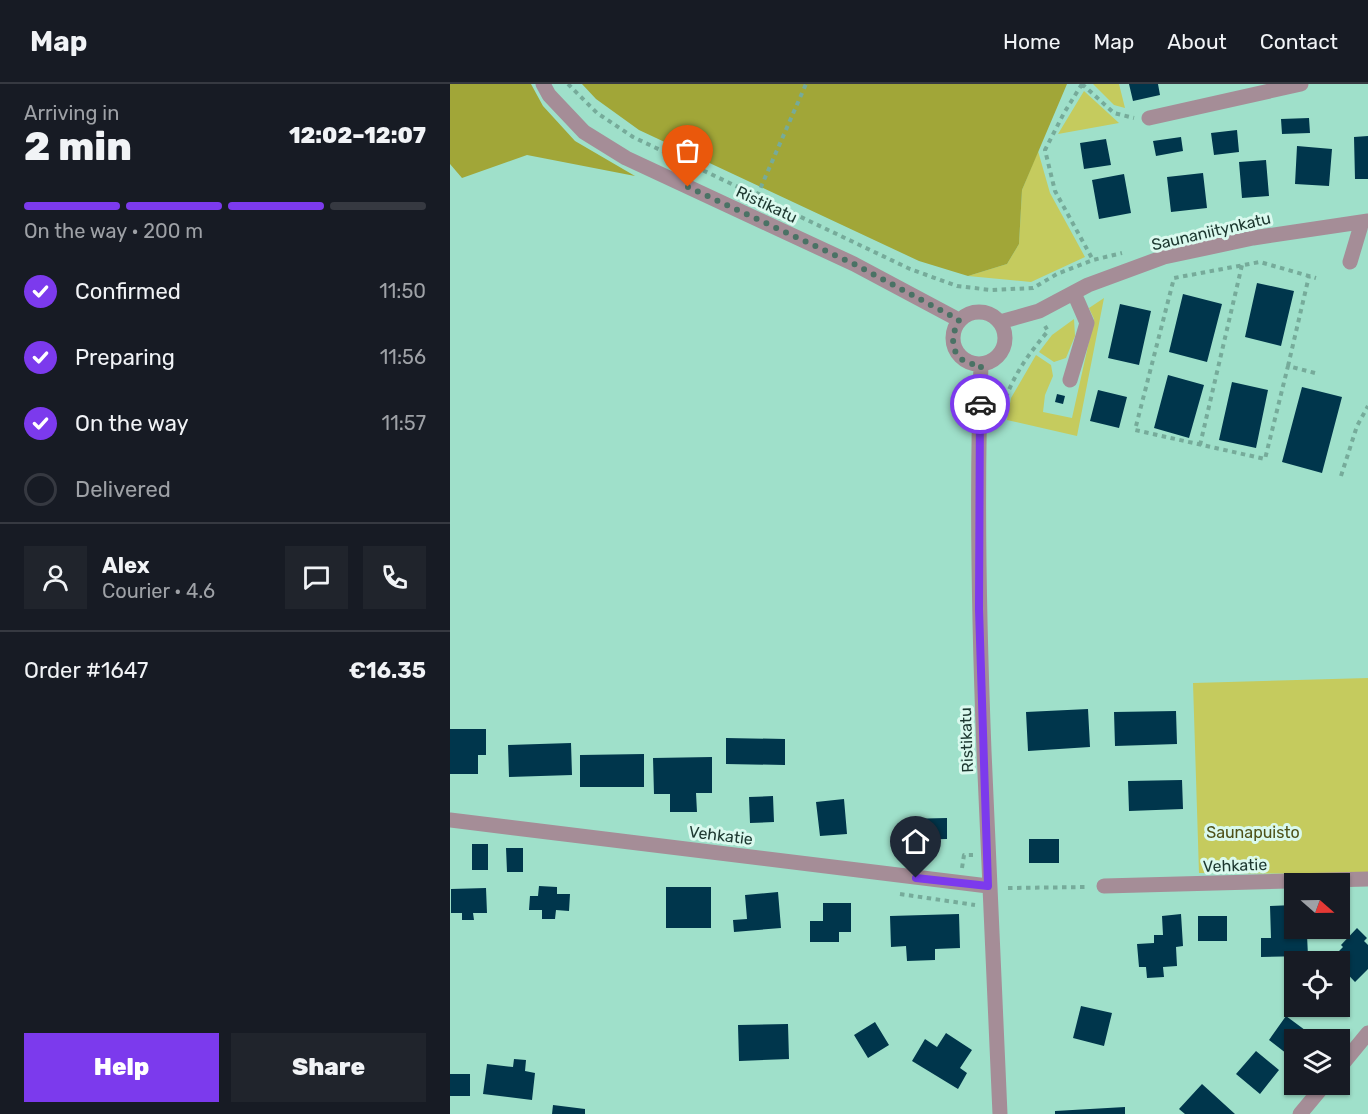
<!DOCTYPE html>
<meta charset="utf-8">
<style>
body{margin:0;font-family:Rubik,sans-serif;background:#20242c;color:#f1f3f6;height:100vh;display:flex;flex-direction:column;font-size:22px;white-space:nowrap}
*{box-sizing:border-box;margin:0}
p{font-size:20px;color:#9ea1a6}
.icon{flex:none;width:33px;height:33px;fill:none;stroke:currentColor;stroke-width:2;stroke-linecap:round;stroke-linejoin:round}
.map{position:relative;flex:1;overflow:hidden}
.drawer{display:flex;flex-direction:column;background:#171b24;width:450px}
.drawer>*{flex:none}
.needle{width:39px;rotate:110deg}
.buttons{position:absolute;left:834px;top:789px;display:grid;gap:12px}
.buttons a{display:grid;place-items:center;width:66px;height:66px;border-radius:0px;background:#171b24;box-shadow:0 2px 4px #0004;font-size:30px}
.pin{position:absolute;display:grid;place-items:center;width:51px;height:51px;color:#fff;margin:-62px -26px;border-radius:50% 50% 50% 0;rotate:-45deg;box-shadow:0 0 6px #0007}
.pin .icon{rotate:45deg}
.courier{position:absolute;display:grid;place-items:center;width:60px;height:60px;margin:-30px;border:4px solid #7c3aed;border-radius:50%;background:#fff;color:#222;box-shadow:0 2px 8px #0007}
.head em{font-style:normal;font-weight:800}
.head div{display:flex;flex-direction:column-reverse}
.head{display:flex;align-items:center;justify-content:space-between;height:102px;padding:0 24px}
h1{font-size:39px;font-weight:800;line-height:45px}
.bar{display:grid;grid-template-columns:repeat(4,1fr);gap:9px 6px;align-content:center;height:72px;padding:0 24px}
.bar i{height:8px;border-radius:4px;background:#363941}
.bar .active{background:#7c3aed}
.bar p{grid-column:span 4}
.line{display:flex;align-items:center;gap:15px;padding:0 24px;border-top:2px solid #363941}
.line div{flex:1}
.round{display:grid;place-items:center;flex:none;width:63px;height:63px;border-radius:0px;background:#20242c}
ol{padding:0 24px;list-style:none}
li{display:flex;align-items:center;gap:18px;height:66px}
li p{margin-inline-start:auto}
li .icon{padding:6px;border-radius:50%;background:#7c3aed;color:#fff;stroke-width:4}
li:last-child{color:#9ea1a6}
li i{width:33px;height:33px;border:3px solid #363941;border-radius:50%}
.action{display:flex;gap:12px;margin-top:auto;padding:12px 24px}
.action a{flex:1;height:69px;border-radius:0px;background:#7c3aed;color:#fff;font-size:24px;font-weight:800;line-height:69px;text-align:center}
.action a+a{background:#20242c;color:#f1f3f6}
header{display:flex;align-items:center;gap:36px;box-sizing:border-box;height:84px;padding:0 30px;background:#171b24;border-bottom:2px solid #363941}
header strong{font-size:28px}
nav{display:flex;gap:33px;margin-inline-start:auto;font-size:21px}
main{display:flex;flex:1;min-height:0}
.map>svg:first-child{display:block}
.green{fill:#c5cb5e}
.forest{fill:#a1a638}
.building{fill:#00364c}
.lines{fill:none;stroke-linecap:round;stroke-linejoin:round}
.path{stroke:#76ab9a;stroke-width:4;stroke-dasharray:4.5 4.5;stroke-linecap:butt}
.minor{stroke:#a58d97;stroke-width:15}
.done{stroke:#4a7265;stroke-width:6;stroke-dasharray:0 10.8}
.route{stroke:#7c3aed;stroke-width:8}
.labels{text-anchor:middle;stroke-width:6;stroke-linejoin:round;paint-order:stroke}
.street-label{font-size:16px;fill:#1c372f;stroke:#daf9ee}
.park-label{font-size:16px;fill:#4e5118;stroke:#daf9ee}
</style>
<header>
<strong>Map</strong>
<nav><a>Home</a><a>Map</a><a>About</a><a>Contact</a></nav>
</header>
<main>
<section class="drawer">
<div class="head"><div><h1>2 min</h1><p>Arriving in</p></div><em>12:02–12:07</em></div>
<div class="bar"><i class="active"></i><i class="active"></i><i class="active"></i><i></i><p>On the way · 200 m</p></div>
<ol>
<li><svg class="icon" aria-label="check" viewBox="0 0 24 24"><path d="M5 12l5 5 9-10"/></svg>Confirmed<p>11:50</p></li>
<li><svg class="icon" aria-label="check" viewBox="0 0 24 24"><path d="M5 12l5 5 9-10"/></svg>Preparing<p>11:56</p></li>
<li><svg class="icon" aria-label="check" viewBox="0 0 24 24"><path d="M5 12l5 5 9-10"/></svg>On the way<p>11:57</p></li>
<li><i></i>Delivered</li>
</ol>
<div class="line" style="height:108px"><a class="round"><svg class="icon" aria-label="person" viewBox="0 0 24 24"><circle cx="12" cy="8" r="4"/><path d="M4 21q1-7 8-7t8 7"/></svg></a><div><b>Alex</b><p>Courier · 4.6</p></div><a class="round"><svg class="icon" aria-label="chat" viewBox="0 0 24 24"><path d="M4 5h16v11H9l-5 4z"/></svg></a><a class="round"><svg class="icon" aria-label="phone" viewBox="0 0 24 24"><path d="M5 4h4l2 5-3 2q2 4 5 5l2-3 5 2v4C11 20 4 13 5 4z"/></svg></a></div>
<div class="line" style="height:78px"><div>Order #1647</div><b>€16.35</b></div>
<div class="action"><a>Help</a><a>Share</a></div>
</section>
<div class="map">
<svg width="918" height="1030" viewBox="0 0 918 1030">
<rect width="100%" height="100%" fill="#9fe0ca"/>
<path class="green" d="M643,0H669L675,24L664,21Z
M634,7L669,39L608,50Z
M588,67L600,109L635,173L581,198L518,192L557,180L569,160L572,106Z
M654,214L627,352L557,336L561,314L586,271L601,281L603,292L595,311L593,328L622,334L644,235L639,224Z
M624,235L625,252L616,274L604,278L589,268L602,251Z
M918,594V790L749,789L743,599Z"/>
<path class="forest" d="M0,0H81L93,22L125,57L185,92L77,71L12,94L0,80Z
M132,0H617L572,106L569,160L557,180L518,192L469,177L189,46L146,15Z"/>
<path class="building" d="M679,0H708L710,11L683,17Z
M859,34L860,49L832,50L831,35Z
M787,46L789,68L764,71L761,49Z
M918,52V95H905L904,53Z
M731,53L733,67L706,72L703,57Z
M656,55L661,81L634,85L630,59Z
M847,62L882,65L879,102L845,100Z
M816,76L819,112L792,114L789,78Z
M753,89L757,124L721,128L717,93Z
M674,90L681,129L649,135L642,96Z
M807,199L844,207L831,262L795,253Z
M733,210L772,220L757,278L719,268Z
M670,220L701,227L689,281L658,274Z
M718,291L754,301L739,354L704,344Z
M782,298L818,306L806,364L769,356Z
M852,303L892,313L872,389L832,378Z
M648,306L677,313L669,344L640,337Z
M607,310L615,312L613,320L605,318Z
M638,625L640,663L578,667L576,628Z
M726,627L727,660L665,662L664,628Z
M0,645H36V671H28V690H0Z
M276,654L335,655V681L276,680Z
M121,659L122,691L59,693L58,661Z
M194,670V703H130V671Z
M262,673V709H246L247,728H220V710H204L203,674Z
M732,696L733,725L679,727L678,697Z
M323,712L324,738L300,739L299,713Z
M394,715L397,750L370,752L366,718Z
M497,734V755L455,756L454,735Z
M579,755H609V779H579Z
M22,760H38V786H22Z
M56,764H73V788H57Z
M89,802L107,803V810H120L119,827L106,826L105,835H92V826H79L80,812H88Z
M216,803H261V844H216Z
M36,804L37,829H23L24,836H12V829H1V805Z
M328,808L331,844L284,848L283,836L297,835L295,811Z
M373,819H401V848H389V858H360V837H373Z
M844,821V844H846V851H857L858,872L811,873V854H821L820,822Z
M509,830L510,864L485,865V876L457,877L456,862L441,863L440,832Z
M731,830L733,862L726,863L727,882L713,883L714,893L697,894L696,883H689L687,860L704,859V851H713L712,832Z
M748,832H777V857H748Z
M907,844L917,854L914,857L918,861V885L905,898L890,882V878H885L882,874L893,863L891,861Z
M631,922L662,929L654,962L623,954Z
M836,932L859,949L854,956H844V968L841,973L819,956Z
M425,938L439,961L418,974L404,951Z
M338,940L339,975L289,977L288,941Z
M496,949L522,966L510,984L517,989L508,1005L462,977L475,955L487,963Z
M806,967L829,986L810,1010L786,990Z
M64,975L76,976L75,987L85,989L82,1016L33,1010L37,980L63,983Z
M0,990H20V1012H0Z
M752,1000L785,1030H735L729,1025Z
M103,1021L135,1025V1030H102Z
M675,1023V1030H605V1027Z"/>
<g class="lines">
<path class="path" d="M118,0L147,29L183,53L460,185L507,202L541,206L583,204L607,190L643,176L672,169
M632,0L614,29L595,66L605,107L643,176
M632,0L664,29L684,34
M307,112L356,0
M838,282L859,192
M865,289L838,282L815,375L685,346L724,194L810,178L866,194
M547,339C559,299 571,279 598,247L595,242
M750,361L792,181
M891,392L907,342L918,322
M512,784L514,771H523
M558,804L638,803
M450,810L525,821"/>
<path class="minor" d="M93,0L99,11L134,48L176,74L404,180L509,236
M699,34L851,0
M900,178L912,138
M503 254a26 26 0 1 1 52 0a26 26 0 1 1-52 0Z
M550,238L589,227L638,201L714,173L803,154L918,137
M531,281C526,410 529,538 534,667C539,788 544,909 550,1030
M620,296L637,239L624,209
M0,736L538,802
M654,802L918,795
M890,983L918,949
M850,1030L875,1000"/>
</g>
<g class="lines">
<path class="done" d="M238,103L404,180L509,236C497,259 503,280 531,281L530,320"/>
<path class="route" d="M466,794L538,802L529,525L530,320"/>
</g>
<g class="labels">
<g class="street-label">
<text transform="translate(317 120) rotate(25)" y="6">Ristikatu</text>
<text transform="translate(761 147) rotate(-13)" y="6">Saunaniitynkatu</text>
<text transform="translate(516 656) rotate(-92)" y="6">Ristikatu</text>
<text transform="translate(271 751) rotate(7)" y="6">Vehkatie</text>
<text transform="translate(785 781) rotate(-2)" y="6">Vehkatie</text>
</g>
<g class="park-label">
<text x="803" y="754">Saunapuisto</text>
</g>
</g>
</svg>
<div class="buttons">
<a><svg class="needle" viewBox="-14 -14 28 28"><path d="M0-13l5 13h-10z" fill="#e53935"/><path d="M0 13l5-13h-10z" fill="#9ea1a6"/></svg></a>
<a><svg class="icon" aria-label="locate" viewBox="0 0 24 24"><circle cx="12" cy="12" r="6"/><path d="M12 2v4M12 18v4M2 12h4M18 12h4"/></svg></a>
<a><svg class="icon" aria-label="layers" viewBox="0 0 24 24"><path d="M12 4l9 5-9 5-9-5zM3 14l9 5 9-5"/></svg></a>
</div>
<div class="pin" style="left:238px;top:103px;background:#ea580c"><svg class="icon" aria-label="bag" viewBox="0 0 24 24"><path d="M5 8h14l-1 12H6zM9 8a3 3 0 0 1 6 0"/></svg></div>
<div class="pin" style="left:466px;top:794px;background:#1f2937"><svg class="icon" aria-label="home" viewBox="0 0 24 24"><path d="M3 11l9-7 9 7M6 9v11h12V9"/></svg></div>
<div class="courier" style="left:530px;top:320px"><svg class="icon" aria-label="car" viewBox="0 0 24 24"><path d="M5 17H2v-5l4-1 3-4h7l3 4 3 1v5h-3M9 17h6M6 11h13"/><circle cx="7" cy="17" r="2"/><circle cx="17" cy="17" r="2"/></svg></div>
</div>
</main>
